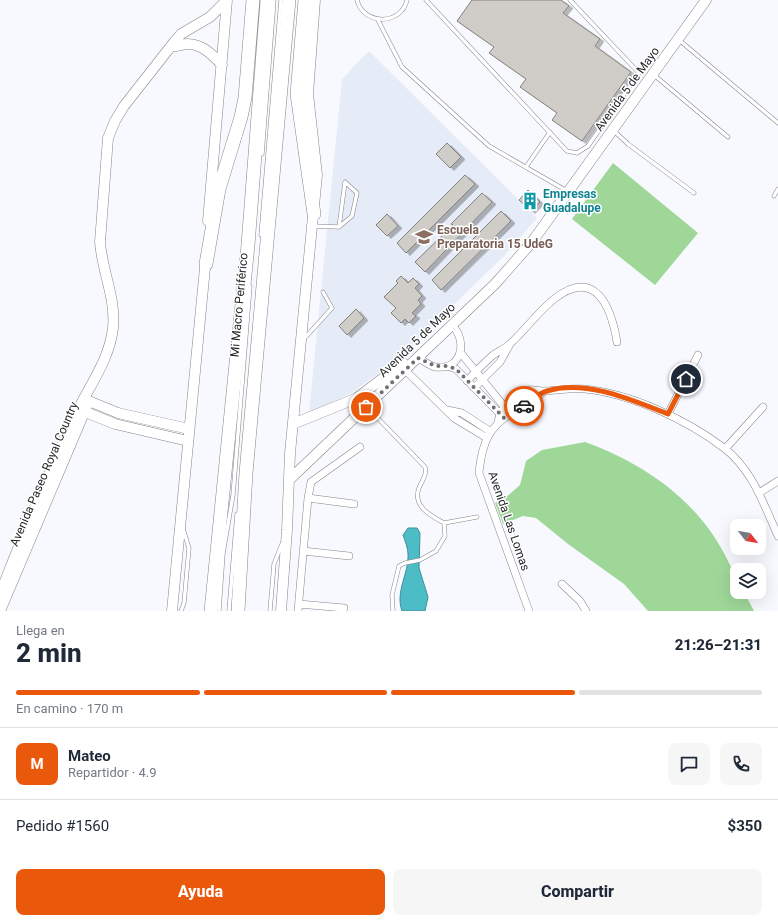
<!DOCTYPE html>
<html lang="es">
<meta charset="utf-8">
<style>
body{margin:0;font-family:Roboto,sans-serif;background:#f6f6f7;color:#1f2937;height:100vh;display:flex;flex-direction:column;font-size:15px;white-space:nowrap}
*{box-sizing:border-box;margin:0}
p{font-size:13px;color:#747a83}
.icon{flex:none;width:22px;height:22px;fill:none;stroke:currentColor;stroke-width:2;stroke-linecap:round;stroke-linejoin:round}
.map{position:relative;height:611px;overflow:hidden}
.side{display:flex;flex-direction:column;background:#fff;flex:1}
.side>*{flex:none}
.needle{width:26px;rotate:121deg}
.buttons{position:absolute;left:730px;top:519px;display:grid;gap:8px}
.buttons a{display:grid;place-items:center;width:36px;height:36px;border-radius:8px;background:#fff;box-shadow:0 4px 16px #0002;font-size:20px}
.pin{position:absolute;display:grid;place-items:center;width:34px;height:34px;color:#fff;margin:-17px;border:2px solid #fff;border-radius:50%;box-shadow:0 1px 4px #0007}
.courier{position:absolute;display:grid;place-items:center;width:40px;height:40px;margin:-20px;border:3px solid #ea580c;border-radius:50%;background:#fff;color:#222;box-shadow:0 1px 5px #0007}
.summary em{font-style:normal;font-weight:800}
.summary div{display:flex;flex-direction:column-reverse}
.summary{display:flex;align-items:center;justify-content:space-between;height:68px;padding:0 16px}
h1{font-size:26px;font-weight:800;line-height:30px}
.bar{display:grid;grid-template-columns:repeat(4,1fr);gap:6px 4px;align-content:center;height:48px;padding:0 16px}
.bar i{height:5px;border-radius:3px;background:#e0e1e3}
.bar .on{background:#ea580c}
.bar p{grid-column:span 4}
.line{display:flex;align-items:center;gap:10px;padding:0 16px;border-top:1px solid #e0e1e3}
.line div{flex:1}
.round{display:grid;place-items:center;flex:none;width:42px;height:42px;border-radius:8px;background:#f6f6f7}
.button{display:flex;gap:8px;margin-top:auto;padding:8px 16px}
.button a{flex:1;height:46px;border-radius:8px;background:#ea580c;color:#fff;font-size:16px;font-weight:800;line-height:46px;text-align:center}
.button a+a{background:#f6f6f7;color:#1f2937}
.map>svg:first-child{display:block}
.built{fill:#e5ebf7}
.green{fill:#9fd799}
.water{fill:#4cbcc6;stroke:#408f97}
.building{fill:#d0ccc7;stroke:#84807c;filter:url(#shadow)}
.lines{fill:none;stroke-linecap:round;stroke-linejoin:round}
.lane-casing{stroke:#83858a;stroke-width:4.5}
.street-casing{stroke:#83858a;stroke-width:8}
.secondary-casing{stroke:#83858a;stroke-width:11}
.highway-casing{stroke:#83858a;stroke-width:14}
.lane{stroke:#fff;stroke-width:3.5}
.street{stroke:#fff;stroke-width:7}
.secondary{stroke:#fff;stroke-width:10}
.highway{stroke:#fff;stroke-width:13}
.done{stroke:#6e7073;stroke-width:4;stroke-dasharray:0 7.2}
.route{stroke:#ea580c;stroke-width:5}
.labels{text-anchor:middle;stroke-width:3;stroke-linejoin:round;paint-order:stroke}
.street-label{font-size:12px;fill:#252628;stroke:#fff}
.culture-label{font-size:12px;font-weight:bold;fill:#0d838f;stroke:#fff;text-anchor:start}
.education-label{font-size:12px;font-weight:bold;fill:#785e54;stroke:#fff;text-anchor:start}
</style>
<div class="map">
<svg width="778" height="611" viewBox="0 0 778 611">
<defs>
<filter id="shadow"><feDropShadow dx="4" dy="2.5" stdDeviation="0" flood-color="#0004"/></filter>
</defs>
<rect width="100%" height="100%" fill="#f7f9ff"/>
<path class="built" d="M369,51L537,218L505,255L396,361L351,393L309,413L342,79Z"/>
<path class="green" d="M613,163L698,233L655,285L572,219Z
M585,442C643,463 696,499 725,555C732,569 737,576 737,592H744L754,611H648L624,584L568,544L536,518L523,516L503,524L495,503L505,498L520,485L526,461L542,450Z"/>
<path class="water" d="M408,528H417L420,533L419,568L428,597L425,611H402C395,591 409,574 408,554C408,548 405,541 403,535Z"/>
<path class="building" d="M472,0H561L569,6L563,13L600,39L595,46L631,72L582,141L552,120L557,113L520,87L526,79L489,53L494,47L457,21Z
M447,143L461,157L450,168L436,154Z
M465,175L475,184L406,253L397,243Z
M528,190L540,202L531,211L519,200Z
M482,193L492,202L425,272L415,262L453,225L451,224Z
M501,211L511,221L441,290L432,280Z
M387,214L398,226L387,236L376,225Z
M401,276L408,283L413,278L419,284L415,288L422,296L418,300L421,304L412,313L416,316L409,323L405,319L401,323L391,313L396,308L384,297L398,283L396,281Z
M356,309L364,318L347,335L339,326Z"/>
<g class="lines">
<g class="lane-casing">
<path id="lane" d="M357,0C363,25 401,26 407,0
M426,0L567,151L577,153L588,146L639,73L570,0
M378,20L402,67L489,146L567,191
M679,40L778,123
M654,75L728,137
M614,131L628,144L694,193
M262,154L274,0
M526,167L550,132
M774,196L778,189
M313,226L339,227L352,216L357,193L345,182
M339,227L345,182
M261,235L281,0
M303,340L332,308L323,292
M367,407L425,467C427,476 422,480 419,488C412,506 431,516 444,523L477,517
M181,611L184,603L189,548L183,529
M219,611L223,554L233,495L250,286
M229,611L237,514
M270,611L274,564L282,544
M393,611L392,595L399,566L405,563L420,560L436,551L445,536L444,523"/>
</g>
<g class="street-casing">
<path id="street" d="M460,352L507,410
M418,358C424,361 429,365 435,367C462,371 468,341 452,325
M447,366L456,369L502,416
M405,370L454,418L487,438
M467,381C475,372 484,363 493,355C499,351 506,348 511,343C526,329 538,312 554,299C595,267 611,306 617,342
M474,388L500,362L509,346
M447,410L462,413L491,432
M668,414L698,355
M498,422C500,408 513,394 527,390C533,389 540,391 546,391C559,390 572,388 585,389C632,394 687,420 724,448C752,469 764,505 778,536
M725,449L763,407
M759,493L778,481
M308,498L354,504
M303,551L349,556
M562,584L580,601L586,611
M299,604L344,608
M298,611L308,498L311,482L360,447
M529,611L479,473C484,418 506,420 545,391"/>
</g>
<g class="secondary-casing">
<path id="secondary" d="M171,46C177,47 182,44 187,44C202,44 212,54 222,65
M208,221L227,0
M84,399L118,413L189,429
M78,409L115,424L188,441
M293,424L357,398L403,363
M289,480L495,284L532,242L706,0
M0,594C23,535 47,476 74,418C88,387 109,362 113,328C116,298 102,271 100,242L108,138L115,121L124,106L175,41L181,34L210,17L227,0
M0,611L89,401
M172,611L206,257
M281,611L287,530L290,453L317,175L308,94L315,0"/>
</g>
<g class="highway-casing">
<path id="highway" d="M305,0L297,94L314,214
M206,264L219,189L241,117L245,98L253,0
M211,611L248,245L267,0
M238,611L246,473L289,0"/>
</g>
<use href="#lane" class="lane"/>
<use href="#street" class="street"/>
<use href="#secondary" class="secondary"/>
<use href="#highway" class="highway"/>
</g>
<g class="lines">
<path class="done" d="M366,407L418,358L435,366H447L456,369L505,419L509,413L524,406"/>
<path class="route" d="M524,406C531,401 539,393 547,391C586,379 632,400 668,414L686,379"/>
</g>
<defs>
<g id="building-bare" transform="scale(1.38)"><path d="M-4-6H4V6H1V3H-1V6H-4ZM-2.5-4.3h1.7v1.8h-1.7ZM.8-4.3h1.7v1.8H.8ZM-2.5-1h1.7V.8h-1.7ZM.8-1h1.7V.8H.8Z" fill="#0f9aa8" stroke="#fff" stroke-width="2.5" paint-order="stroke"/></g>
<g id="university-bare" transform="scale(1.38)"><path d="M0-5L7-2L0 1L-7-2ZM-4 1L0 2.5L4 1V4Q0 6-4 4Z" fill="#8d6e63" stroke="#fff" stroke-width="2.5" paint-order="stroke"/></g>
</defs>
<g fill-rule="evenodd">
<use href="#building-bare" x="530" y="201"/>
<use href="#university-bare" x="424" y="237"/>
</g>
<g class="labels">
<g class="street-label">
<text transform="translate(627 89) rotate(-54)" y="4">Avenida 5 de Mayo</text>
<text transform="translate(239 305) rotate(-85)" y="4">Mi Macro Periférico</text>
<text transform="translate(417 340) rotate(-44)" y="4">Avenida 5 de Mayo</text>
<text transform="translate(44 474) rotate(-67)" y="4">Avenida Paseo Royal Country</text>
<text transform="translate(509 521) rotate(71)" y="4">Avenida Las Lomas</text>
</g>
<g class="culture-label">
<text x="543" y="198">Empresas<tspan x="543" dy="14">Guadalupe</tspan></text>
</g>
<g class="education-label">
<text x="437" y="234">Escuela<tspan x="437" dy="14">Preparatoria 15 UdeG</tspan></text>
</g>
</g>
</svg>
<div class="buttons">
<a><svg class="needle" viewBox="-14 -14 28 28"><path d="M0-13l5 13h-10z" fill="#e53935"/><path d="M0 13l5-13h-10z" fill="#747a83"/></svg></a>
<a><svg class="icon" aria-label="layers" viewBox="0 0 24 24"><path d="M12 4l9 5-9 5-9-5zM3 14l9 5 9-5"/></svg></a>
</div>
<div class="pin" style="left:366px;top:407px;background:#ea580c"><svg class="icon" aria-label="bag" viewBox="0 0 24 24"><path d="M5 8h14l-1 12H6zM9 8a3 3 0 0 1 6 0"/></svg></div>
<div class="pin" style="left:686px;top:379px;background:#1f2937"><svg class="icon" aria-label="home" viewBox="0 0 24 24"><path d="M3 11l9-7 9 7M6 9v11h12V9"/></svg></div>
<div class="courier" style="left:524px;top:406px"><svg class="icon" aria-label="car" viewBox="0 0 24 24"><path d="M5 17H2v-5l4-1 3-4h7l3 4 3 1v5h-3M9 17h6M6 11h13"/><circle cx="7" cy="17" r="2"/><circle cx="17" cy="17" r="2"/></svg></div>
</div>
<section class="side">
<div class="summary"><div><h1>2 min</h1><p>Llega en</p></div><em>21:26–21:31</em></div>
<div class="bar"><i class="on"></i><i class="on"></i><i class="on"></i><i></i><p>En camino · 170 m</p></div>
<div class="line" style="height:72px"><b class="round" style="background:#ea580c;color:#fff">M</b><div><b>Mateo</b><p>Repartidor · 4.9</p></div><a class="round"><svg class="icon" aria-label="chat" viewBox="0 0 24 24"><path d="M4 5h16v11H9l-5 4z"/></svg></a><a class="round"><svg class="icon" aria-label="phone" viewBox="0 0 24 24"><path d="M5 4h4l2 5-3 2q2 4 5 5l2-3 5 2v4C11 20 4 13 5 4z"/></svg></a></div>
<div class="line" style="height:52px"><div>Pedido #1560</div><b>$350</b></div>
<div class="button"><a>Ayuda</a><a>Compartir</a></div>
</section>
